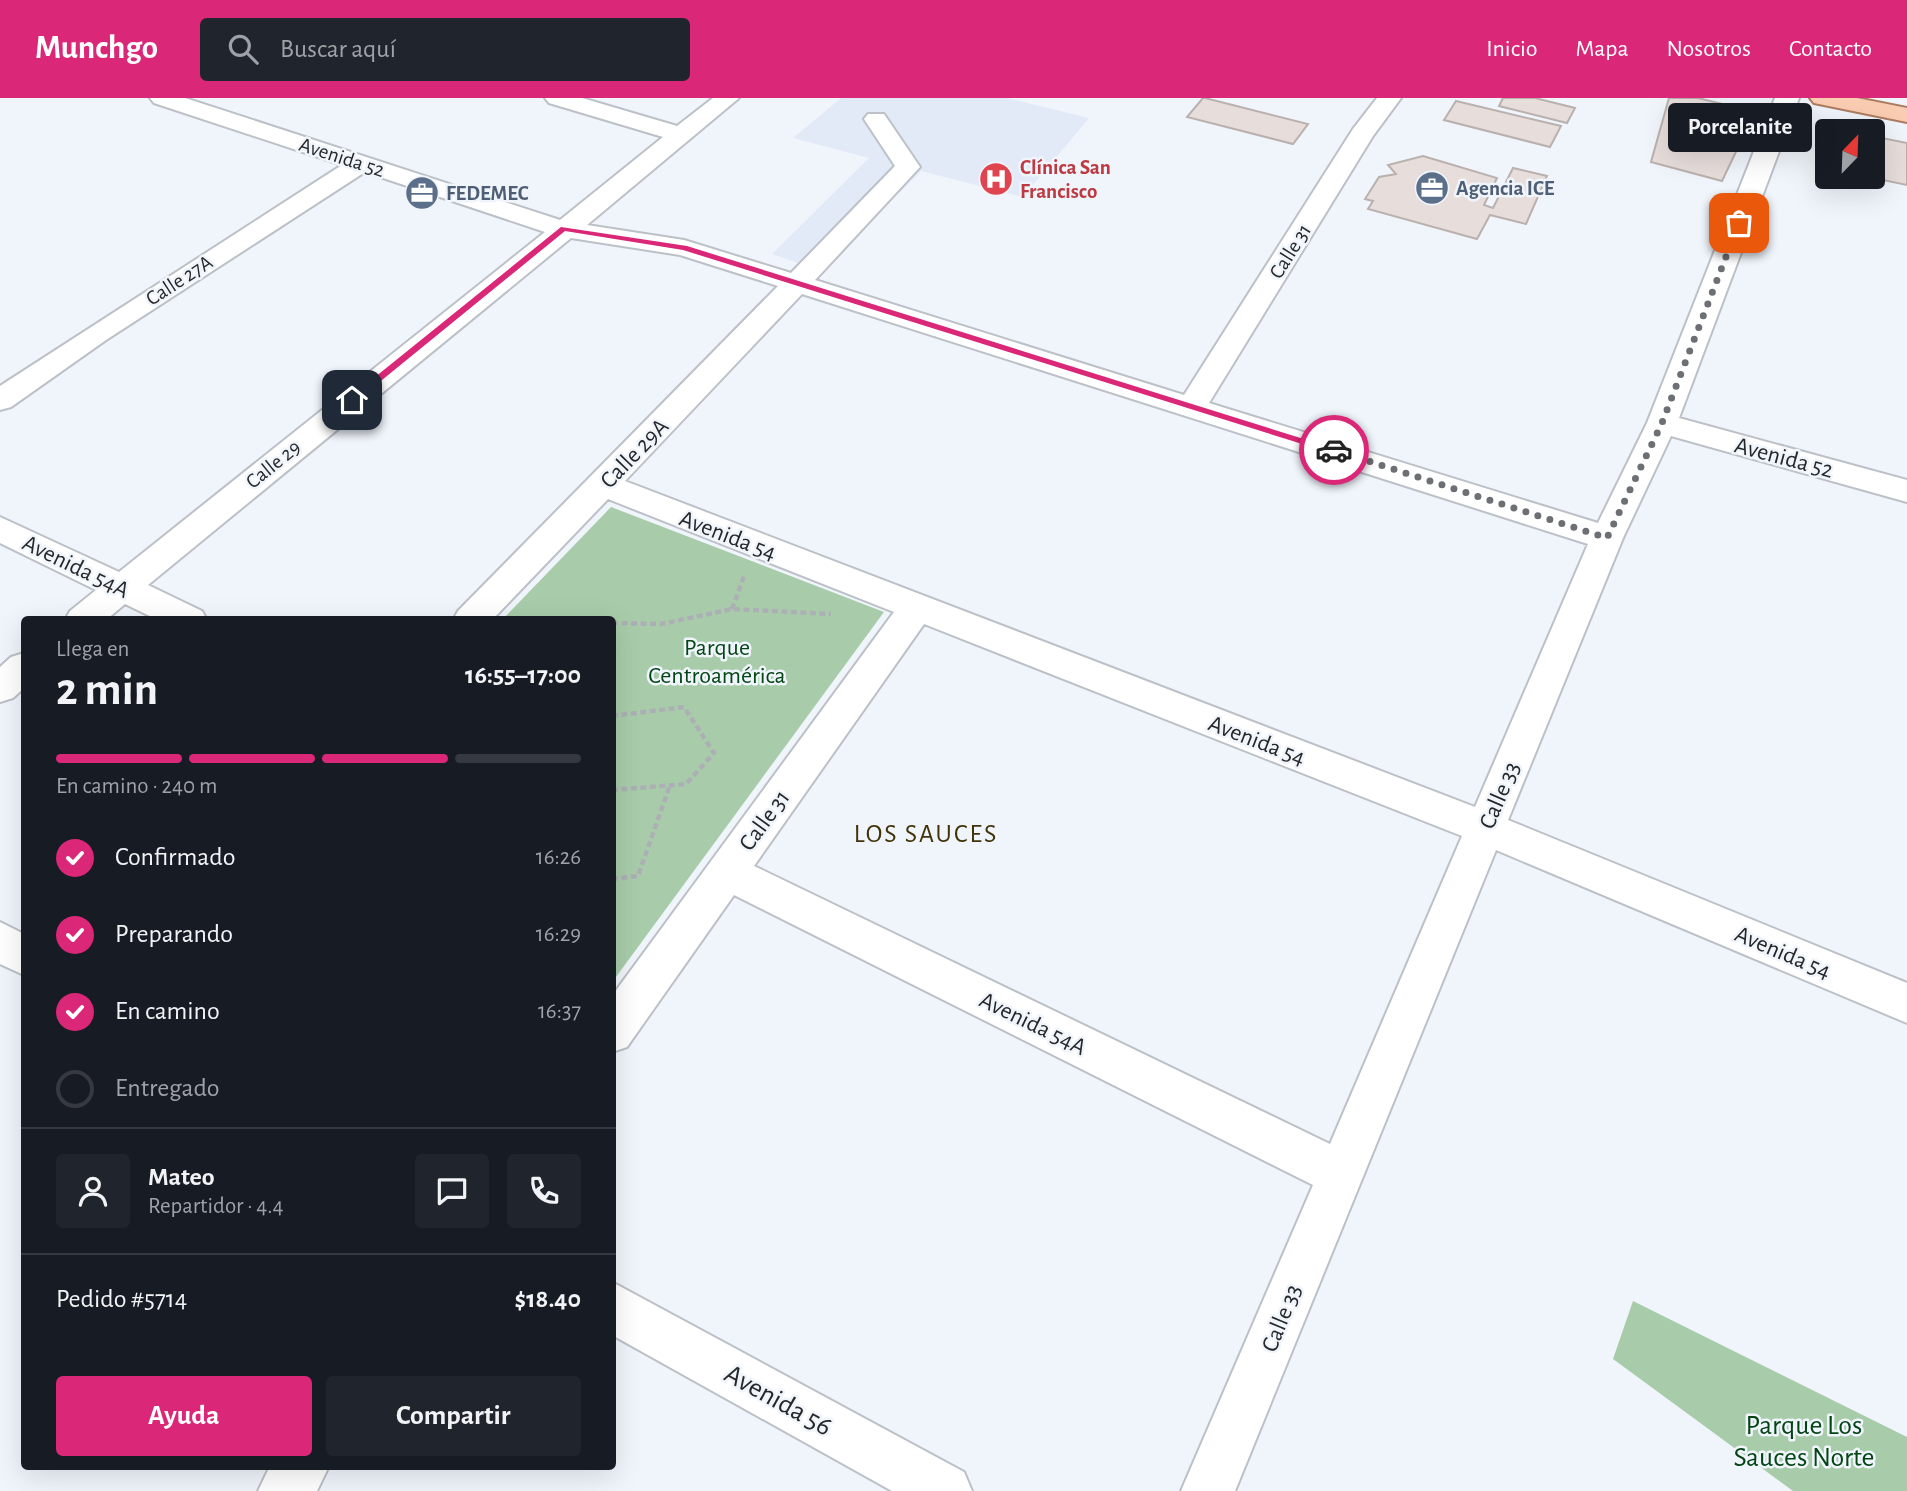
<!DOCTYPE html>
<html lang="es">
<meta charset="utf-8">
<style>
body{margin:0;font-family:"Alegreya Sans",sans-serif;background:#20242c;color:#f1f3f6;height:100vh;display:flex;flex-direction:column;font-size:26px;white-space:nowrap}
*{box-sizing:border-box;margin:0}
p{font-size:23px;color:#9ea1a6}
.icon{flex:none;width:38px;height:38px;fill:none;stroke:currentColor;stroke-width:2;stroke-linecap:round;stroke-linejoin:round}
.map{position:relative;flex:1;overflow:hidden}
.sheet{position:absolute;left:21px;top:518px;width:595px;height:854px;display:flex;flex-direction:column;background:#171b24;border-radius:7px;box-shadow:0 7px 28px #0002}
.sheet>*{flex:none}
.needle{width:46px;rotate:23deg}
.controls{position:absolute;left:1815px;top:21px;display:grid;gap:14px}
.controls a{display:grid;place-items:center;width:70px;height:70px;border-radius:7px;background:#171b24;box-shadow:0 7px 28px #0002;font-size:35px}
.pin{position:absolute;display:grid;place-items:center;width:60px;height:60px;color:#fff;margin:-30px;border-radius:14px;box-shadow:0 4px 10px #0006}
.courier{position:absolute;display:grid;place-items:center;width:70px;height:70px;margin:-35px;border:5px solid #db2777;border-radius:50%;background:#fff;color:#222;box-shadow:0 2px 9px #0007}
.bubble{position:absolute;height:49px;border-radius:7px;background:#171b24;box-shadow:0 7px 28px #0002;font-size:23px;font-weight:700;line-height:49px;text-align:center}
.head em{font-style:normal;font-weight:700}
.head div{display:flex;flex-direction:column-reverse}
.head{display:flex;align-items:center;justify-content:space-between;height:119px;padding:0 35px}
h1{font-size:46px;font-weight:700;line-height:52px}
.bar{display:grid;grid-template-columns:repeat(4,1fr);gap:10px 7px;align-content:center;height:84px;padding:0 35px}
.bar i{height:9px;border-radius:5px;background:#363941}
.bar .selected{background:#db2777}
.bar p{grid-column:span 4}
.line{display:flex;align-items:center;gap:18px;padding:0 35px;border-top:2px solid #363941}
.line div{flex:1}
.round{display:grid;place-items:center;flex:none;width:74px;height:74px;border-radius:7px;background:#20242c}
ol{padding:0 35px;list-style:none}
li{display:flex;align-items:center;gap:21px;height:77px}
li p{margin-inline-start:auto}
li .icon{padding:7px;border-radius:50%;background:#db2777;color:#fff;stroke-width:4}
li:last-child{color:#9ea1a6}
li i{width:38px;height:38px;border:4px solid #363941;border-radius:50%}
.cta{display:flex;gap:14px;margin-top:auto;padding:14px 35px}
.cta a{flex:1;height:80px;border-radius:7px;background:#db2777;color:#fff;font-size:28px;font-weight:700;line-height:80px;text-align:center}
.cta a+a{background:#20242c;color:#f1f3f6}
header{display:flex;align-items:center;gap:42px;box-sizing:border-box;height:98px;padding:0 35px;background:#db2777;color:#fff}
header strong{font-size:33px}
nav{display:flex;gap:38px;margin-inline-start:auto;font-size:24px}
.search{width:490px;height:63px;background:#20242c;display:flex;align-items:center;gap:18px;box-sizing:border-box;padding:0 24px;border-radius:7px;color:#9ea1a6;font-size:26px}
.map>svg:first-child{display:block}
.built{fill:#e2eaf8}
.green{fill:#a8ccaa}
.building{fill:#e7dedc;stroke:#bab1ae;stroke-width:2}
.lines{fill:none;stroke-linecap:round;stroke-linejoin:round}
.minor-casing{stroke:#bcc0c7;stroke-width:4}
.major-casing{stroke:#ad7d61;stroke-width:4}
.path{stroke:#acb0b5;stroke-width:4.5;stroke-dasharray:6 3.5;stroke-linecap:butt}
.minor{fill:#fff;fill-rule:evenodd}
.major{fill:#facdb2;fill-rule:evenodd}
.route{fill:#db2777}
.done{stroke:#6c6f73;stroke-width:7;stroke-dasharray:0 12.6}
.labels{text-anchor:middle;stroke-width:5;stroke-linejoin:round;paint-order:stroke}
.far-street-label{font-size:21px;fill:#252729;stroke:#f0f5fc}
.far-health-label{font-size:21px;font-weight:bold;fill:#be3a42;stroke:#f0f5fc;text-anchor:start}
.far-service-label{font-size:21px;font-weight:bold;fill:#4e5e75;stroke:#f0f5fc;text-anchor:start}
.street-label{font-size:24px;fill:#252729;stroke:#f0f5fc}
.park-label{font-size:24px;fill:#044514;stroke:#f0f5fc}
.neighbourhood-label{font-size:26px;letter-spacing:2px;fill:#413208;stroke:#f0f5fc}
.near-street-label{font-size:28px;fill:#252729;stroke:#f0f5fc}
.near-park-label{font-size:28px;fill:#044514;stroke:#f0f5fc}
</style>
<header>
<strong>Munchgo</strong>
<div class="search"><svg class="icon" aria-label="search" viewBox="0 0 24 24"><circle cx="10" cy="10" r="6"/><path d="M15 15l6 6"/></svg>Buscar aquí</div>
<nav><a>Inicio</a><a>Mapa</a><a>Nosotros</a><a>Contacto</a></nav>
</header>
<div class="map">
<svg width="1907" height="1393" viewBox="0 0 1907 1393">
<rect width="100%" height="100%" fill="#f0f5fc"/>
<path class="built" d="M841,0H1007L1089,20L1023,99L921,73L899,95L885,90L813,170L772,156L869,60L793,40Z"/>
<path class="green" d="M611,409L884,514L613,883L612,522L503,521Z
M1633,1203L1907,1339V1393H1793L1613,1261Z"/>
<path class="building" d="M1203,0H1205L1308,26L1293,46L1187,19Z
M1503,0H1535L1575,10L1567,25L1499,8Z
M1669,0H1698L1755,14L1722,83L1651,64Z
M1456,3L1561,28L1550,49L1444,22Z
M1828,28L1852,33H1827V69L1817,67Z
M1872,38L1907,45V87L1869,79H1872Z
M1423,58L1497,80L1484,107L1493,110L1513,70L1547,78L1526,126L1490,117L1477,141L1368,111L1373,103L1365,101L1379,79L1396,76L1388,67Z"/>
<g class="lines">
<g class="minor-casing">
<path id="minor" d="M150,0H185L560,122L663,39L549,5L545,0H582L677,28L713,0H739L587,127L684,142L791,175L895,68L864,21L868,16H884L920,69L815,182L1184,297L1353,31L1377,0H1401L1373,38L1209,305L1598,425L1647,325L1775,0H1799L1679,320L1907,382V404L1671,338L1623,440L1508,722L1907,885V925L1496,752L1235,1393H1181L1313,1087L734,797L627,949L612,954V898L894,514L608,401L492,522H453L458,513L778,188L680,157L571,140L148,487L202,513L207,522H158L125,506L106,522H65L70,513L96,492L0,445V419L119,474L545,134L365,74L106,242L11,309L0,312V288L342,67L154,5ZM802,196L1588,446L1475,709L625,383ZM924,526L1462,738L1330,1046L754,768Z
M24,555V590L13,600L0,604V569L11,559Z
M0,824L24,836V877L0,866Z
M612,1184L964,1374L972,1393H892L612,1237Z
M270,1368H329L317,1393H258Z"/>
</g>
<g class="major-casing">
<path id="major" d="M1810,0H1857L1907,10V24L1814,5Z"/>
</g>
<path class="path" d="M732,511L744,478
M612,525L661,526L732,511L831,516
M612,618L684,609L714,655L686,686L612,692
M612,781L638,778L670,687"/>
<use href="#minor" class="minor"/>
<use href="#major" class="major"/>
</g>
<path class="route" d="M561,129L687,148L1339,352L1331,355L683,152L565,133L355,304H349V300Z"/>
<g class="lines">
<path class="done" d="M1334,352L1607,440L1662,325L1739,125"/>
</g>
<defs>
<g id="hospital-disc" transform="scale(1.75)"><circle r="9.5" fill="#e0444e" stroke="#f0f5fc"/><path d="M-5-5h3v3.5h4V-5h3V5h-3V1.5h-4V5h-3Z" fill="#fff"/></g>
<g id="office-disc" transform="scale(1.75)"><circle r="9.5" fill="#5c6f8a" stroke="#f0f5fc"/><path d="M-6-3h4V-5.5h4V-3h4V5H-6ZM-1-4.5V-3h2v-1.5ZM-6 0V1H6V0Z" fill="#fff"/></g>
</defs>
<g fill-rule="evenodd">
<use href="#hospital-disc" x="996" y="81"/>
<use href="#office-disc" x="1432" y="90"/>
<use href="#office-disc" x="422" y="95"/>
</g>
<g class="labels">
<g class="far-street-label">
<text transform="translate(342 59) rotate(18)" y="7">Avenida 52</text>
<text transform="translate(1290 153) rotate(-58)" y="7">Calle 31</text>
<text transform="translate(179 182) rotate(-33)" y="7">Calle 27A</text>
<text transform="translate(273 366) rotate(-39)" y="7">Calle 29</text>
</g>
<g class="far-health-label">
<text x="1020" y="76">Clínica San<tspan x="1020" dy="24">Francisco</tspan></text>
</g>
<g class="far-service-label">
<text x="1456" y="97">Agencia ICE</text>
<text x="446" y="102">FEDEMEC</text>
</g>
<g class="street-label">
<text transform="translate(634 355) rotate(-46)" y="8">Calle 29A</text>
<text transform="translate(1784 359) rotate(15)" y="8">Avenida 52</text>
<text transform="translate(728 437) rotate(21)" y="8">Avenida 54</text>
<text transform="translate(76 468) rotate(26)" y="8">Avenida 54A</text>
<text transform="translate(1257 642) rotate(21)" y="8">Avenida 54</text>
<text transform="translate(1499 697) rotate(-67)" y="8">Calle 33</text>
<text transform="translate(764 722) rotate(-54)" y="8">Calle 31</text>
<text transform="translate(1783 854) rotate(23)" y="8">Avenida 54</text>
<text transform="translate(1033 925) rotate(26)" y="8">Avenida 54A</text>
<text transform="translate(1281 1220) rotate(-68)" y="8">Calle 33</text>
</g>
<g class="park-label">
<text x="717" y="557">Parque<tspan x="717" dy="28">Centroamérica</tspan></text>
</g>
<g class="neighbourhood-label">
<text x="926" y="744">LOS SAUCES</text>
</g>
<g class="near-street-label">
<text transform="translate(779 1301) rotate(29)" y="10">Avenida 56</text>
</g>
<g class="near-park-label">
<text x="1804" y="1336">Parque Los<tspan x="1804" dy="32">Sauces Norte</tspan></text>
</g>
</g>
</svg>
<div class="controls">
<a><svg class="needle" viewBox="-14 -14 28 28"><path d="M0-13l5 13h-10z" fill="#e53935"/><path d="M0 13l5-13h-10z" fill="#9ea1a6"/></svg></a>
</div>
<div class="pin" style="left:1739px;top:125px;background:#ea580c"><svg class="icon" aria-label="bag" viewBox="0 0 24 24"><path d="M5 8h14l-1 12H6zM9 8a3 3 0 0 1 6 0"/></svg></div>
<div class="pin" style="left:352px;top:302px;background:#1f2937"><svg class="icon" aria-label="home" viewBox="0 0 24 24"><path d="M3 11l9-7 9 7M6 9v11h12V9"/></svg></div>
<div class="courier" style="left:1334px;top:352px"><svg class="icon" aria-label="car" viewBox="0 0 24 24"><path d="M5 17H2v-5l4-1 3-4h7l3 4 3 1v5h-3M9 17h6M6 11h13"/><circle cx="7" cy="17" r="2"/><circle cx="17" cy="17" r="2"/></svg></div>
<div class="bubble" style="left:1668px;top:5px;width:144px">Porcelanite</div>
<section class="sheet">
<div class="head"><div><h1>2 min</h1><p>Llega en</p></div><em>16:55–17:00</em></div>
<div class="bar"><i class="selected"></i><i class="selected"></i><i class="selected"></i><i></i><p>En camino · 240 m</p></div>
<ol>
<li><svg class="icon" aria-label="check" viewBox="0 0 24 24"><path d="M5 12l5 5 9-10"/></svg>Confirmado<p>16:26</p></li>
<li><svg class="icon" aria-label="check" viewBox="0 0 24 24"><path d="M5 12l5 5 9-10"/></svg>Preparando<p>16:29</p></li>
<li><svg class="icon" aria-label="check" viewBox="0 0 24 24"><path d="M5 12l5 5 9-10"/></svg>En camino<p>16:37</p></li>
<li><i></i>Entregado</li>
</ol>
<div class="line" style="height:126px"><a class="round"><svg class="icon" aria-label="person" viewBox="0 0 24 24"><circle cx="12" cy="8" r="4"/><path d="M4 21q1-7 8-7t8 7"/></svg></a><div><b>Mateo</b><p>Repartidor · 4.4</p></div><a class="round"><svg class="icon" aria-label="chat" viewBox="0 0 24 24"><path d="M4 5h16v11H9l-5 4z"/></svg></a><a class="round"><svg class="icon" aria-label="phone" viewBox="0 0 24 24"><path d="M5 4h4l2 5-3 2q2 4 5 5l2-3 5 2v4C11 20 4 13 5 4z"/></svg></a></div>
<div class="line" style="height:91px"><div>Pedido #5714</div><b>$18.40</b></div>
<div class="cta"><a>Ayuda</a><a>Compartir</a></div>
</section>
</div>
